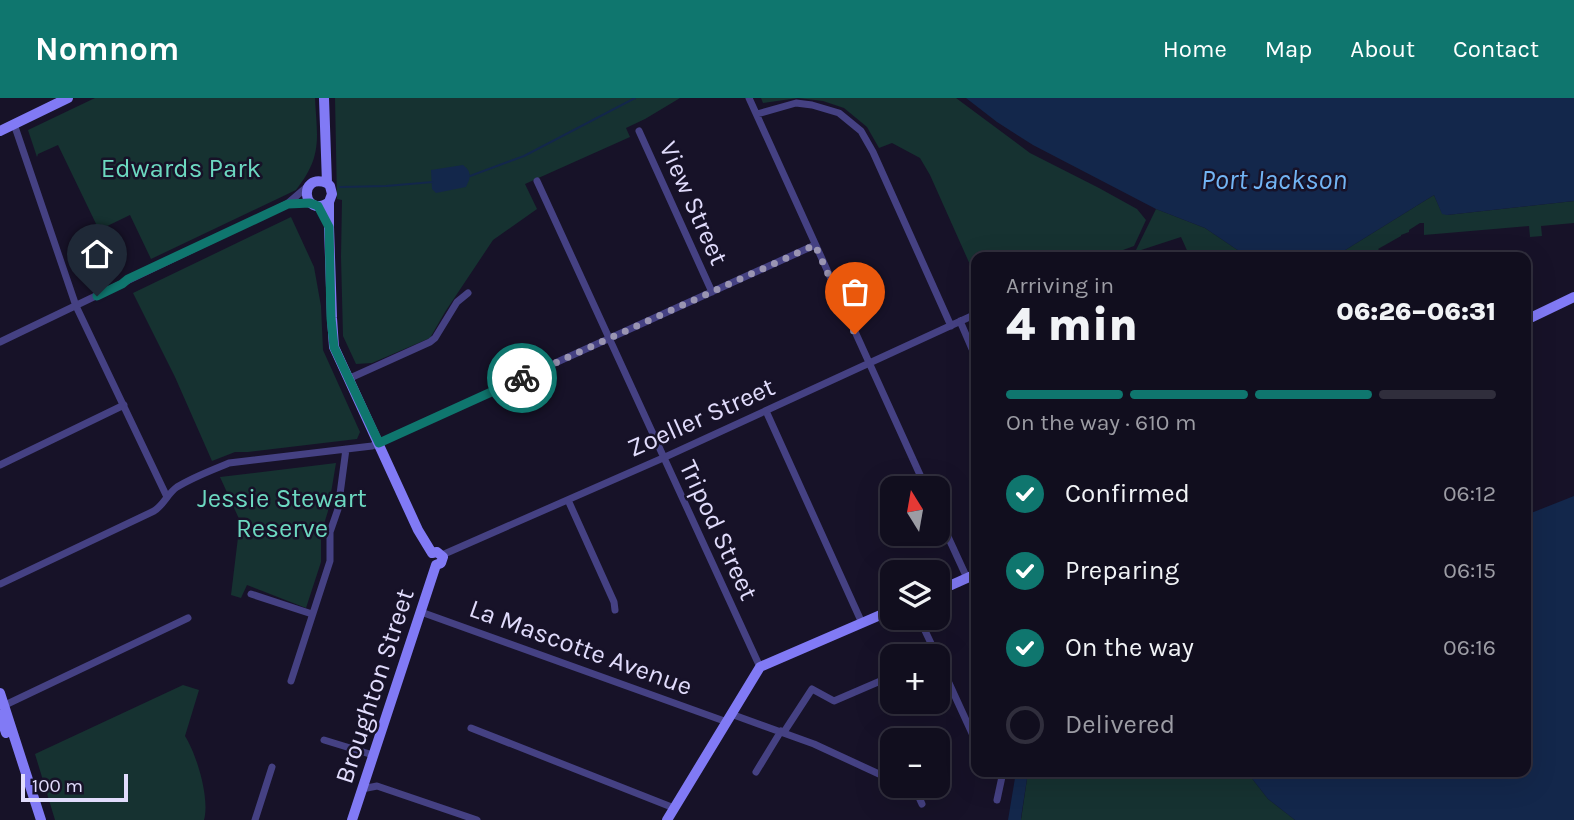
<!DOCTYPE html>
<meta charset="utf-8">
<style>
body{margin:0;font-family:Karla,sans-serif;background:#1a1727;color:#f1f3f6;height:100vh;display:flex;flex-direction:column;font-size:26px;white-space:nowrap}
*{box-sizing:border-box;margin:0}
p{font-size:23px;color:#9c9ca4}
.icon{flex:none;width:38px;height:38px;fill:none;stroke:currentColor;stroke-width:2;stroke-linecap:round;stroke-linejoin:round}
.map{position:relative;flex:1;overflow:hidden}
.side{position:absolute;left:971px;top:154px;width:560px;height:525px;display:flex;flex-direction:column;background:#110e1e;border-radius:14px;box-shadow:0 7px 28px #0002,0 0 0 2px #302e3c}
.side>*{flex:none}
.needle{width:46px;rotate:349deg}
.tools{position:absolute;left:880px;top:378px;display:grid;gap:14px}
.tools a{display:grid;place-items:center;width:70px;height:70px;border-radius:14px;background:#110e1e;box-shadow:0 7px 28px #0002,0 0 0 2px #302e3c;font-size:35px}
.scale{position:absolute;left:21px;bottom:18px;width:107px;box-sizing:border-box;padding-left:7px;border:4px solid #e1dcfc;border-top:0;font-size:19px;line-height:24px;white-space:nowrap;color:#e1dcfc;-webkit-text-stroke:5px #171228;paint-order:stroke}
.pin{position:absolute;display:grid;place-items:center;width:60px;height:60px;color:#fff;margin:-72px -30px;border-radius:50% 50% 50% 0;rotate:-45deg;box-shadow:0 0 7px #0007}
.pin .icon{rotate:45deg}
.courier{position:absolute;display:grid;place-items:center;width:70px;height:70px;margin:-35px;border:5px solid #0f766e;border-radius:50%;background:#fff;color:#222;box-shadow:0 2px 9px #0007}
.overview em{font-style:normal;font-weight:800}
.overview div{display:flex;flex-direction:column-reverse}
.overview{display:flex;align-items:center;justify-content:space-between;height:119px;padding:0 35px}
h1{font-size:46px;font-weight:800;line-height:52px}
.bar{display:grid;grid-template-columns:repeat(4,1fr);gap:10px 7px;align-content:center;height:84px;padding:0 35px}
.bar i{height:9px;border-radius:5px;background:#302e3c}
.bar .on{background:#0f766e}
.bar p{grid-column:span 4}
ol{padding:0 35px;list-style:none}
li{display:flex;align-items:center;gap:21px;height:77px}
li p{margin-inline-start:auto}
li .icon{padding:7px;border-radius:50%;background:#0f766e;color:#fff;stroke-width:4}
li:last-child{color:#9c9ca4}
li i{width:38px;height:38px;border:4px solid #302e3c;border-radius:50%}
header{display:flex;align-items:center;gap:42px;box-sizing:border-box;height:98px;padding:0 35px;background:#0f766e;color:#fff}
header strong{font-size:33px}
nav{display:flex;gap:38px;margin-inline-start:auto;font-size:24px}
.map>svg:first-child{display:block}
.green{fill:#163231}
.water{fill:#13274b}
.lines{fill:none;stroke-linecap:round;stroke-linejoin:round}
.stream{stroke:#13274b;stroke-width:2}
.street{stroke:#454183;stroke-width:7}
.secondary{stroke:#817af5;stroke-width:10}
.done{stroke:#9a95b2;stroke-width:7;stroke-dasharray:0 12.6}
.route{stroke:#0f766e;stroke-width:9}
.labels{text-anchor:middle;stroke-width:5;stroke-linejoin:round;paint-order:stroke}
.park-label{font-size:26px;fill:#6cd8c0;stroke:#171228}
.street-label{font-size:26px;fill:#e1dcfc;stroke:#171228}
.water-label{font-size:28px;font-style:italic;fill:#72b4f4;stroke:#171228}
</style>
<header>
<strong>Nomnom</strong>
<nav><a>Home</a><a>Map</a><a>About</a><a>Contact</a></nav>
</header>
<div class="map">
<svg width="1574" height="722" viewBox="0 0 1574 722">
<rect width="100%" height="100%" fill="#171228"/>
<path class="green" d="M95,0H315C317,40 323,58 296,92L151,161L130,117L99,132L58,47L38,56L37,59L28,32Z
M335,0H680L645,21L626,30L630,39L525,86L537,111L493,142L445,214L430,240L372,265L356,266L343,238L341,159L342,102L337,101Z
M761,0H956L1030,55L1099,90L1137,111L1146,122L1134,148L1104,159H976V180L930,77L920,60L892,45L879,50L867,29L844,10L823,3L798,0L763,5Z
M1434,97L1441,113L1447,117L1574,103V125L1541,128L1542,138L1530,139L1529,128L1424,137V125H1420L1409,132V134L1401,137V138L1378,151L1379,152L1368,159H1334Z
M1156,111L1205,130L1239,153L1252,159H1190L1181,139L1135,154Z
M291,119L314,169L321,208L323,252L360,334L357,341L248,354H235L212,363L175,279L133,195Z
M336,365L328,413L321,436V464L306,510L247,487L241,500L231,497L240,423L220,379Z
M183,587L199,592L185,638C197,657 210,701 204,722H55L35,656Z
M1028,674H1247L1268,701L1295,722H1021Z"/>
<path class="water" d="M966,0H1574V103L1447,117L1442,116L1434,97L1334,159H1252L1239,153L1205,130L1156,111L1033,47L997,24Z
M463,67C472,74 471,79 466,89L436,95L432,91L431,72Z
M1574,398V722H1295L1268,701L1247,674H1526V417Z
M1016,674H1028L1021,720V722H1008Z"/>
<g class="lines">
<path class="stream" d="M470,78L524,58L635,0
M340,89L386,88L433,84"/>
<path class="street" d="M749,0L926,390
M757,16L796,5L812,7L839,15L861,33L873,54L951,228
M14,26L76,208L167,399
M639,33L712,194
M537,83L760,569
M960,223L976,260
M0,244L287,106L308,88
M348,281L430,244L435,240L457,204L468,195
M766,313L862,525
M0,367L124,307
M568,402L614,504L615,512
M938,417L967,480
M442,457L663,360L976,216
M0,486L154,413C164,407 167,396 177,389C193,379 212,372 229,365L372,348L815,147
M251,496L312,516
M421,514L727,624
M919,520L937,558
M938,561L976,644
M291,583L330,463V434L338,411L346,351
M3,608L188,520
M731,616L814,646L892,682
M471,630L674,710
M784,634L812,591L834,603L892,578
M324,642L373,657
M756,674L781,633
M906,688L917,695L922,706
M362,691L377,688L477,722
M997,702L1003,674
M255,722L272,669"/>
<path class="secondary" d="M324,0L327,85L330,88L332,96L329,104V129L332,220L334,249L418,432L432,455
M0,33L68,0
M327,85C297,74 303,122 329,104
M1526,222L1574,199
M432,455L437,454L443,459L441,465L436,467
M938,493L976,476
M0,595L41,722
M0,617L6,635
M352,722L436,467
M667,722L760,569L892,512"/>
</g>
<g class="lines">
<path class="done" d="M522,280L815,147L855,236"/>
<path class="route" d="M97,198L122,186L128,181L288,106L310,105L318,108L329,129L331,220L334,249L379,345L522,280"/>
</g>
<g class="labels">
<g class="park-label">
<text x="181" y="79">Edwards Park</text>
<text x="282" y="409">Jessie Stewart<tspan x="282" dy="30">Reserve</tspan></text>
</g>
<g class="street-label">
<text transform="translate(694 105) rotate(66)" y="9">View Street</text>
<text transform="translate(701 319) rotate(-24)" y="9">Zoeller Street</text>
<text transform="translate(719 432) rotate(65)" y="9">Tripod Street</text>
<text transform="translate(581 549) rotate(20)" y="9">La Mascotte Avenue</text>
<text transform="translate(374 588) rotate(-72)" y="9">Broughton Street</text>
</g>
<g class="water-label">
<text x="1274" y="91">Port Jackson</text>
</g>
</g>
</svg>
<div class="tools">
<a><svg class="needle" viewBox="-14 -14 28 28"><path d="M0-13l5 13h-10z" fill="#e53935"/><path d="M0 13l5-13h-10z" fill="#9c9ca4"/></svg></a>
<a><svg class="icon" aria-label="layers" viewBox="0 0 24 24"><path d="M12 4l9 5-9 5-9-5zM3 14l9 5 9-5"/></svg></a>
<a>+</a>
<a>−</a>
</div>
<div class="scale">100 m</div>
<div class="pin" style="left:855px;top:236px;background:#ea580c"><svg class="icon" aria-label="bag" viewBox="0 0 24 24"><path d="M5 8h14l-1 12H6zM9 8a3 3 0 0 1 6 0"/></svg></div>
<div class="pin" style="left:97px;top:198px;background:#1f2937"><svg class="icon" aria-label="home" viewBox="0 0 24 24"><path d="M3 11l9-7 9 7M6 9v11h12V9"/></svg></div>
<div class="courier" style="left:522px;top:280px"><svg class="icon" aria-label="bike" viewBox="0 0 24 24"><circle cx="6" cy="16" r="4"/><circle cx="18" cy="16" r="4"/><path d="M6 16l4-8h5l3 8M10 8l3 8H6M13 5h3"/></svg></div>
<section class="side">
<div class="overview"><div><h1>4 min</h1><p>Arriving in</p></div><em>06:26–06:31</em></div>
<div class="bar"><i class="on"></i><i class="on"></i><i class="on"></i><i></i><p>On the way · 610 m</p></div>
<ol>
<li><svg class="icon" aria-label="check" viewBox="0 0 24 24"><path d="M5 12l5 5 9-10"/></svg>Confirmed<p>06:12</p></li>
<li><svg class="icon" aria-label="check" viewBox="0 0 24 24"><path d="M5 12l5 5 9-10"/></svg>Preparing<p>06:15</p></li>
<li><svg class="icon" aria-label="check" viewBox="0 0 24 24"><path d="M5 12l5 5 9-10"/></svg>On the way<p>06:16</p></li>
<li><i></i>Delivered</li>
</ol>
</section>
</div>
